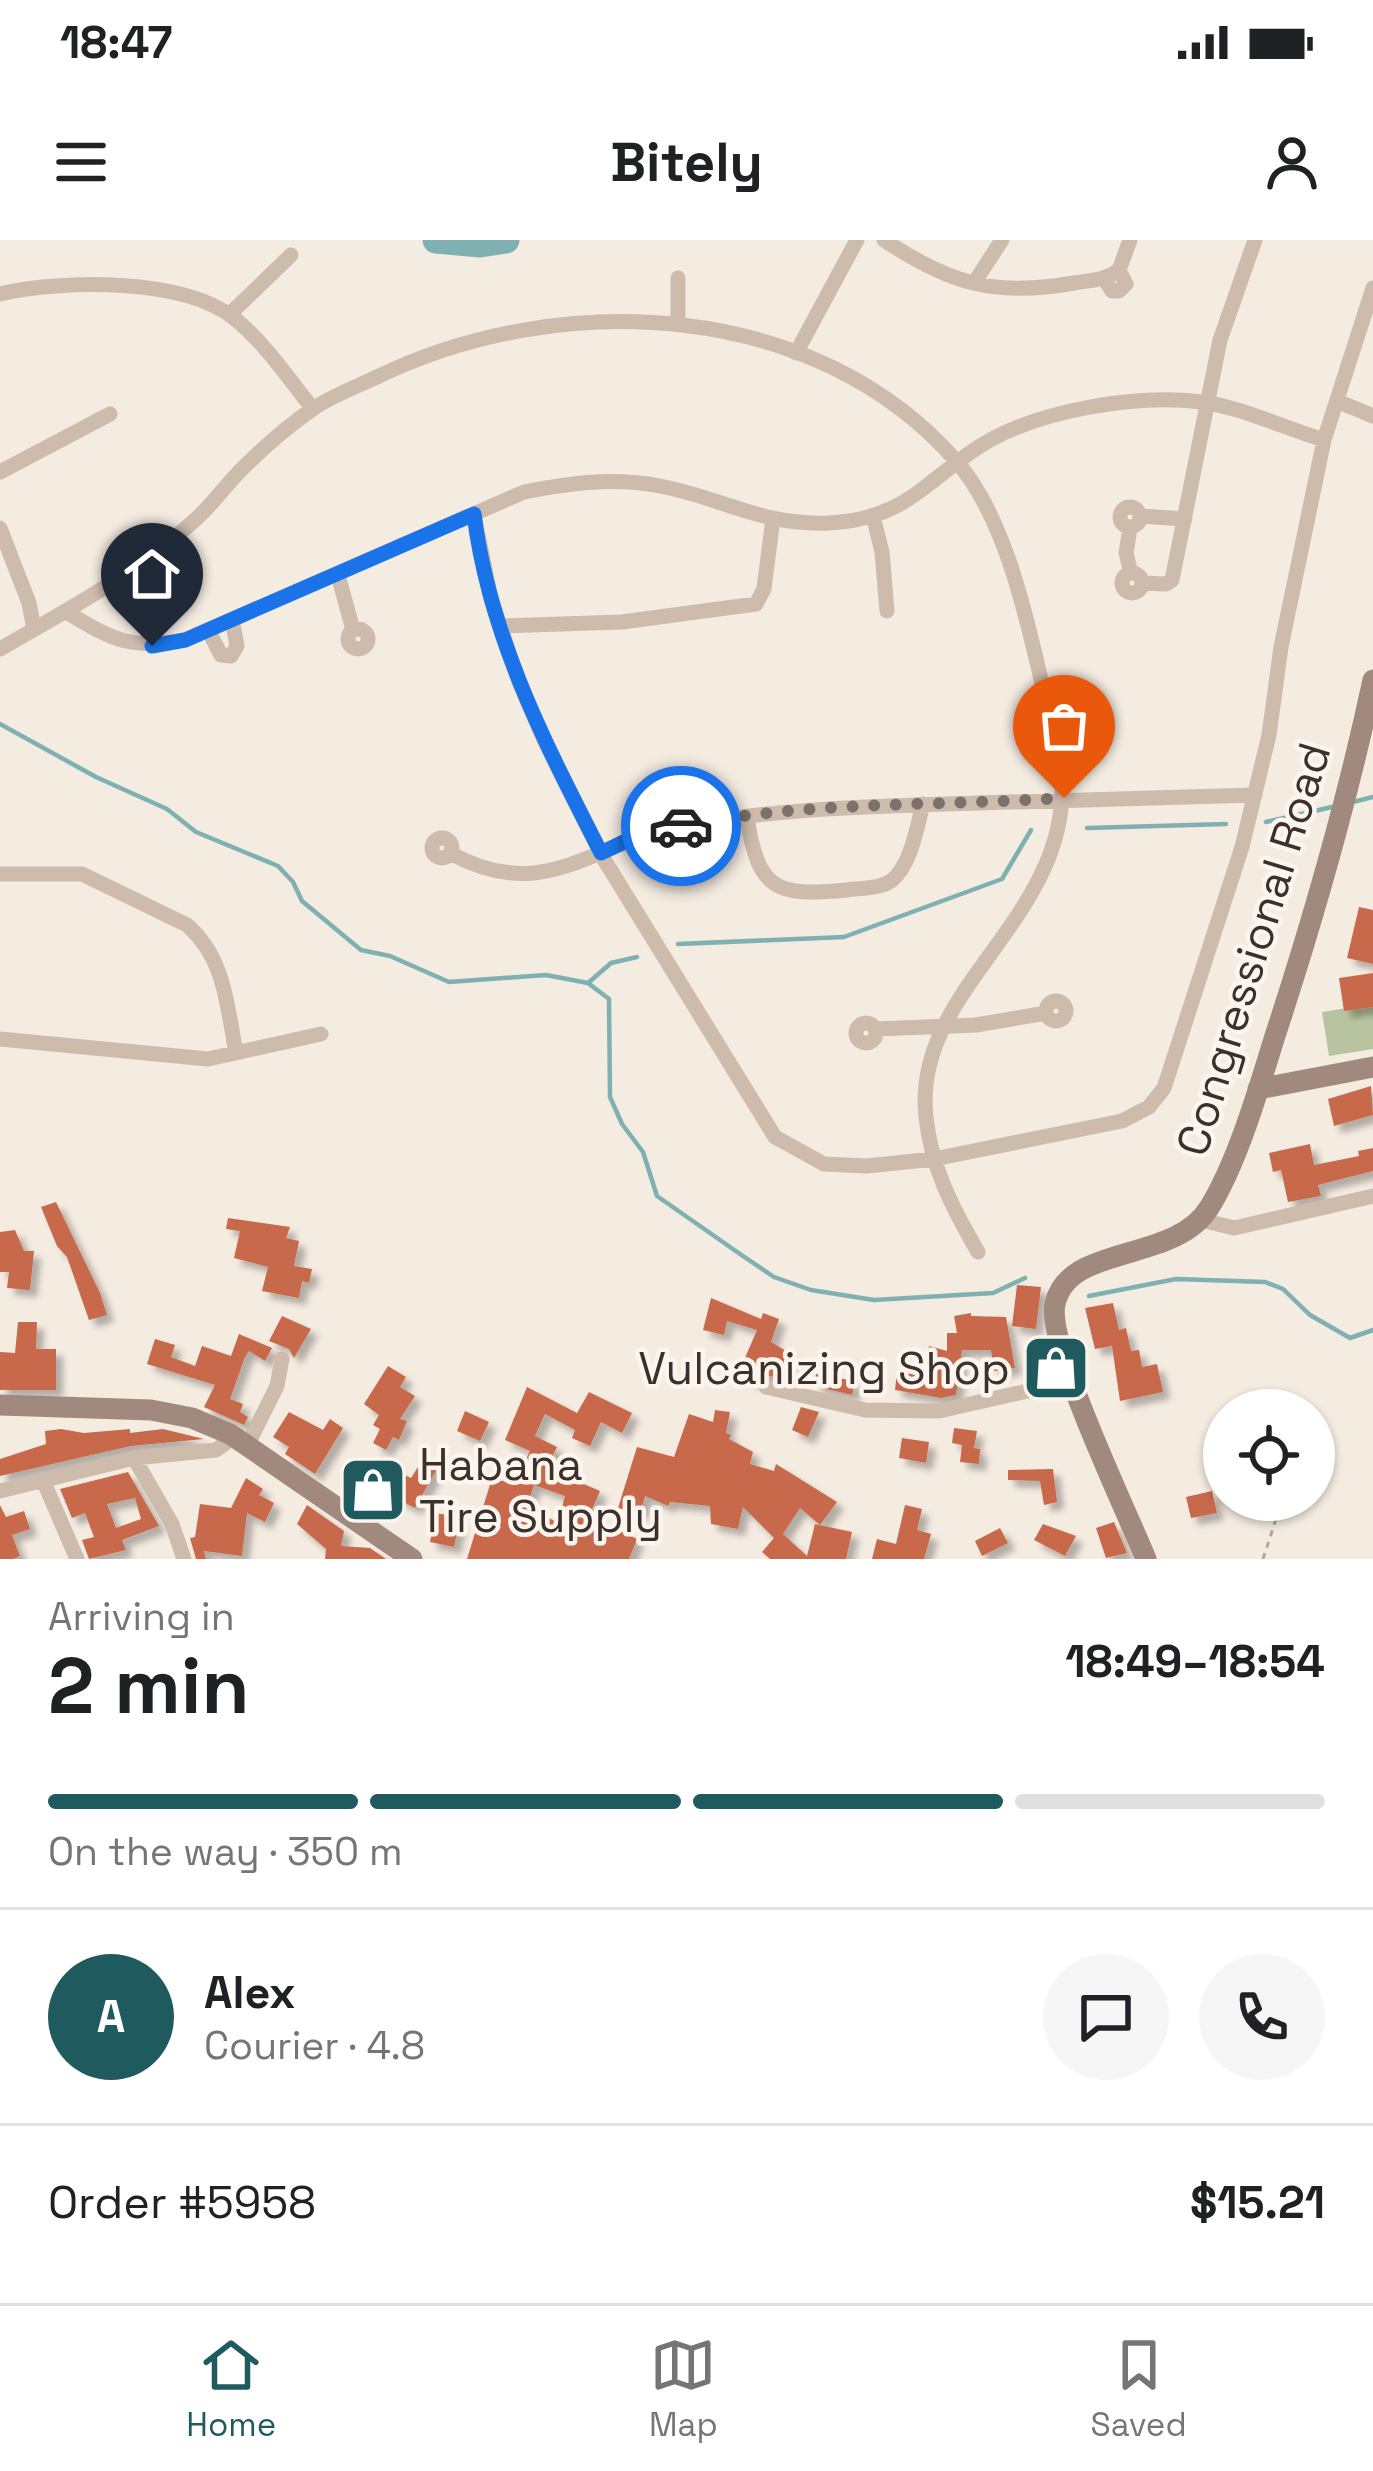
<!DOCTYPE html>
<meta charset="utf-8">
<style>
body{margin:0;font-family:"Space Grotesk",sans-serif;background:#f6f6f6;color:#202124;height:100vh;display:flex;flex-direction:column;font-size:45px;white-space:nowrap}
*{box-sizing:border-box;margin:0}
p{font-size:39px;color:#757577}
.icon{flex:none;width:66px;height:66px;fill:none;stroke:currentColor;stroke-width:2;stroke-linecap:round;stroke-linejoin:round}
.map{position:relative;height:1319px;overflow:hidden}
.details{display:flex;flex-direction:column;background:#fff;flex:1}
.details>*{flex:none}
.fabs{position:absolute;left:1203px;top:1149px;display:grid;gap:24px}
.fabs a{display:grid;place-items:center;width:132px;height:132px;border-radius:50%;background:#fff;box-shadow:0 3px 9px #0004;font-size:60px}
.pin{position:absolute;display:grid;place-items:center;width:102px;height:102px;color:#fff;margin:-123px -51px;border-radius:50% 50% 50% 0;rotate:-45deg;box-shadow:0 0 12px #0007}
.pin .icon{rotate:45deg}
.courier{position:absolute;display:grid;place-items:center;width:120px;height:120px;margin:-60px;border:9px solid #1a73e8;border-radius:50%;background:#fff;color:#222;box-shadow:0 3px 15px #0007}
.summary em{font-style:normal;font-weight:800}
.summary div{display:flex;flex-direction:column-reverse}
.summary{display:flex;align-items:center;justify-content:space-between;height:204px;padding:0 48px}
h1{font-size:78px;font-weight:800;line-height:90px}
.bar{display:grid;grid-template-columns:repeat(4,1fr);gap:18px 12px;align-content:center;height:144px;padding:0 48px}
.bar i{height:15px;border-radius:9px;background:#e0e0e0}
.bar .current{background:#1f5a5e}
.bar p{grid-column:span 4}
.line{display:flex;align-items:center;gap:30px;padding:0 48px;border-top:3px solid #e0e0e0}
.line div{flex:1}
.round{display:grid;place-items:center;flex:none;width:126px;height:126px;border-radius:63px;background:#f6f6f6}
.status{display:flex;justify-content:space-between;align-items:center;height:84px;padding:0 60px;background:#fff;direction:ltr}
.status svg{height:33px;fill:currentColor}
header{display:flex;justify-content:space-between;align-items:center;height:156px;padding:0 48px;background:#fff;font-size:54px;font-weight:800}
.tab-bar{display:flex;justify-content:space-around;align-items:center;height:168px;border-top:3px solid #e0e0e0;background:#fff;font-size:33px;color:#757577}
.tab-bar a{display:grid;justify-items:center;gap:6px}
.tab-bar .current{color:#1f5a5e}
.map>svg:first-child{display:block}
.green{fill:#b8c4a0}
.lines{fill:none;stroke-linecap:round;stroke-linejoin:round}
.stream{stroke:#7fb0b2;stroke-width:4.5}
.river{stroke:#7fb0b2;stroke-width:27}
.building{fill:#c8694b;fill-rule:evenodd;filter:url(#shadow)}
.path{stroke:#b9a596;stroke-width:3;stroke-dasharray:6 6;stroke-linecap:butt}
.street{stroke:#cdbbac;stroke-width:15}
.secondary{stroke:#a18a7d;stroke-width:21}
.done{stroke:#7c716b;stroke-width:12;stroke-dasharray:0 21.6}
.route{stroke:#1a73e8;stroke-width:15}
.labels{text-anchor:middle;stroke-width:9;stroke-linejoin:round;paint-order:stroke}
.street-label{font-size:45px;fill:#3b302b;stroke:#fbf5ee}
.poi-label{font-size:45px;fill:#3b302b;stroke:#fbf5ee;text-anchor:end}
</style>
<div class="status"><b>18:47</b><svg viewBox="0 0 49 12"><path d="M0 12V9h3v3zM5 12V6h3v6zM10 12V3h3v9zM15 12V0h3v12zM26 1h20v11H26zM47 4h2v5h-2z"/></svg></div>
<header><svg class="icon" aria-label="menu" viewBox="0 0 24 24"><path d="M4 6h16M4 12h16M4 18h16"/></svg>Bitely<svg class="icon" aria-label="person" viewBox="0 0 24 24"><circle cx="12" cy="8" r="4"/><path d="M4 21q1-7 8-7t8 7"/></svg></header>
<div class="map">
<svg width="1373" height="1319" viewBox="0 0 1373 1319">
<defs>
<filter id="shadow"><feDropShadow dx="7" dy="7" stdDeviation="3" flood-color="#0004"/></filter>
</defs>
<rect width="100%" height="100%" fill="#f4ebe1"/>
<path class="green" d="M1373,764V809L1329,816L1322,772Z"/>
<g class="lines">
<path class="stream" d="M0,484L96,537L167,569L196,592L278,626L293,642L302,661L361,710L390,716L449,742L546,735L588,743L609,759L610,857L622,884L643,912L657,956L740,1014L774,1037L811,1050L874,1060L993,1053L1025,1038
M1349,563L1373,557
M1266,582L1332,567
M1087,588L1226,584
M678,704L844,697L1002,639L1031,590
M588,743L611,723L637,717
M1089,1056L1176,1039L1265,1042L1283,1049L1310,1075L1350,1098L1373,1090"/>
<path class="river" d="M436,0L480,4L506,0"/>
</g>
<path class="building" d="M1359,667L1373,670V724L1347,718Z
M1373,733V767L1344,771L1339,738Z
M1371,846L1373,875L1334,886L1328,859Z
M1310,904L1314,925L1359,916L1358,911L1373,908V931L1318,945L1321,956L1288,962L1281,930L1273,932L1269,913Z
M56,962L100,1053L107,1075L89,1080L67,1017L57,1006L41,967Z
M228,978L290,987L286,998L299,1001L294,1026L312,1029L309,1043L302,1041L299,1058L262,1051L268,1027L234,1018L240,991L226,989Z
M15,990L24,1011H34L30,1050L7,1048L9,1032H0V992Z
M1017,1045L1041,1047L1036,1089L1012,1086Z
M711,1058L761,1079L763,1073L779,1079L771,1102L793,1115L780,1138L764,1135L755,1142L738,1134L757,1090L727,1081L724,1095L703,1090Z
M1113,1063L1119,1090L1126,1088L1131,1111L1139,1110L1142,1127L1157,1124L1163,1152L1120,1161L1112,1106L1095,1109L1085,1068Z
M971,1073V1076L1006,1077L1015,1128L994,1131L991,1110H962L956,1155L941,1158L895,1150L897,1131L923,1129L929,1106L947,1111V1093H957L954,1076Z
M282,1076L311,1089L294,1118L289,1109L269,1101Z
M18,1082H37L36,1109H56V1150H0V1112L15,1113Z
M239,1094L272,1108L265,1121L249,1111L245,1117L230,1159L243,1164L240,1172L248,1177L244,1185L204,1167L215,1145L147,1124L155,1099L175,1105L171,1117L195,1126L202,1106L231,1116Z
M388,1126L406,1137L400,1147L415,1156L400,1179L407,1181L399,1200L393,1197L386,1210L373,1203L380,1189L373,1185L379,1175L364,1164Z
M816,1134L855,1141L852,1155L814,1146Z
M527,1147L577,1173L589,1152L632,1173L622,1193L601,1182L590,1206L572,1198L575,1190L545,1174L535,1196L557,1207L550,1221L575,1231L572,1239L600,1251L589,1276L637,1299L629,1319H467L492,1238L514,1244L530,1211L505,1200ZM534,1245L565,1256L558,1282L526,1269Z
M801,1167L819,1172L808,1197L792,1190Z
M715,1170L730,1172L726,1193L731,1195L729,1199L753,1212L750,1224L774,1231L776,1224L837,1262L820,1285L800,1268L783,1294L807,1316L815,1284L852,1292L846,1319H770L762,1312L774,1298L743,1267L738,1289L711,1284L710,1266L670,1262L668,1266L645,1256L640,1274L618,1268L637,1207L674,1217L689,1174L713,1182Z
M465,1171L489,1182L480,1201L457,1191Z
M289,1172L323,1190L330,1179L343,1188L315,1234L285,1214L289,1207L273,1197Z
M954,1188L977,1191L974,1208L980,1209L979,1224L960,1222L962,1205L952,1203Z
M61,1189L84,1193L130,1189V1193L163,1189L204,1199L131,1206L0,1236V1219L46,1204L45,1191Z
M902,1198L929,1202L926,1223L899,1218Z
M425,1216L439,1225L415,1268L383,1251L374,1271L362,1266L380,1224L411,1238Z
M1053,1229L1057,1262L1044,1265L1040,1241L1008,1240V1230Z
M128,1232L159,1286L122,1300L126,1310L89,1319L82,1300L94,1297L85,1273L72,1278L60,1249ZM135,1258L141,1279L116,1288L107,1264Z
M246,1238L263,1249L259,1255L274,1263L265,1282L247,1273L242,1316L204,1311L206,1319H196L190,1298L195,1297L200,1264L231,1268Z
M1212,1251L1217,1273L1191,1278L1186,1257Z
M0,1265L6,1277L24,1271L30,1289L12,1295L20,1316L13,1319H0Z
M307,1265L344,1291L341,1306L370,1308L386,1319H325L326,1309L297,1284Z
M905,1265L922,1269L917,1290L931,1294L924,1319H872L877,1299L896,1304Z
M436,1273L452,1276L451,1281L459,1283L454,1307L430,1302Z
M1114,1282L1127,1313L1106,1318L1096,1288Z
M1043,1284L1076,1296L1065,1316L1034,1300Z
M1000,1288L1008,1303L982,1316L975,1301Z"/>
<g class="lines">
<path class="path" d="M1263,1319L1277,1276L1287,1263L1313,1261"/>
<path class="street" d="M884,0C950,44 995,57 1074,43C1091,40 1104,41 1119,30L1126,44L1119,51H1112L1105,40
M1119,30L1130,0
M974,43L1002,0
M0,54C62,40 181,37 234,78C265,103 288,138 313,169
M230,74L291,15
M678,83V38
M796,113L857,0
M1337,161L1373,176
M0,232L110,174
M1120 277a10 10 0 1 1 20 0a10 10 0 1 1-20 0Z
M474,275L491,359L519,442L545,502L605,621L775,897L824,924L867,926L934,919L1122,881L1149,867L1164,848L1242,607L1269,495L1281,407L1324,200L1373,48
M873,276L882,312L887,371
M1140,276L1185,279
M0,288L29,363L34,389
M1130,288L1126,313L1131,333
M1122 343a10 10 0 1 1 20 0a10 10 0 1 1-20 0Z
M338,335L353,390
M1142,343L1166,344L1172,340L1220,100L1255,0
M68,373C113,400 131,410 185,400L524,252C570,243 613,237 660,246C720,257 761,286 829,283C905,279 923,243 980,206C1037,170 1136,154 1202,162C1244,168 1284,188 1324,200
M500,386L622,382L756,364L764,349L773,278
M348 399a10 10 0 1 1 20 0a10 10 0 1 1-20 0Z
M208,390L221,415L231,416L237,406L232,379
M0,409C69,369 137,333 196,279C214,263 227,243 245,226C265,206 291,184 314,168C334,155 358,146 379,136C563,48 816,60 957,222C1018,292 1038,437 1061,527C1078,677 911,745 926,877C931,927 953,969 978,1012
M747,577C758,650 776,657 846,650C859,648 880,649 891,641C911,626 917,587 923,564
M432 608a10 10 0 1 1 20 0a10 10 0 1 1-20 0Z
M450,613C545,665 590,604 677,587C775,568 879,566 979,563C1071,560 1163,557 1255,555
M0,634H82L187,685C225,718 227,766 236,813
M1046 771a10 10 0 1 1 20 0a10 10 0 1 1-20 0Z
M856 793a10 10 0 1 1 20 0a10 10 0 1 1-20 0Z
M875,789L976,785L1046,773
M0,799L208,819L321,794
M1201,980L1234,988L1373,956
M766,1147L865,1170L939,1171L1072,1141
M247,1206L277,1146L282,1119
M134,1218L172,1284L184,1319
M43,1240L77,1319
M0,1251L134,1218L216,1210L227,1202L230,1194"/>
<path class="secondary" d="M1258,849L1373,827
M0,1165L151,1170L192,1178L230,1194L412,1319
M1146,1319C1127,1272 1046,1104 1055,1064C1068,1003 1174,1024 1209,968C1237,923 1258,851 1274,799C1313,680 1347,562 1373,440"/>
</g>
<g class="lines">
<path class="done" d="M681,586C806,561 937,566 1064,558"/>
<path class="route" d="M152,406L185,400L474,274C489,396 546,505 601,613L638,595L681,586"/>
</g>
<defs>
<g id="shop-square" transform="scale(3.45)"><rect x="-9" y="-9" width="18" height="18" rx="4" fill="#1f5a5e" stroke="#fbf5ee"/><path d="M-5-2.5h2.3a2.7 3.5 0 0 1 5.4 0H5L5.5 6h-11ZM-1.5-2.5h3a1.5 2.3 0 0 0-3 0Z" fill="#fff"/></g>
</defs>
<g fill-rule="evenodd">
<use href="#shop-square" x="1056" y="1128"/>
<use href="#shop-square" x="373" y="1250"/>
</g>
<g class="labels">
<g class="street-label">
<text transform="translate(1253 709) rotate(-73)" y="16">Congressional Road</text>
</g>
<g class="poi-label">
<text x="1010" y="1144">Vulcanizing Shop</text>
<text x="419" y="1240" text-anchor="start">Habana<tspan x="419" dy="52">Tire Supply</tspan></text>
</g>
</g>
</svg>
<div class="fabs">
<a><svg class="icon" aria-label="locate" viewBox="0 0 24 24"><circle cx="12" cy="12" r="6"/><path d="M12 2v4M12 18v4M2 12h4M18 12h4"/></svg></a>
</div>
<div class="pin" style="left:1064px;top:558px;background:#ea580c"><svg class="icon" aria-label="bag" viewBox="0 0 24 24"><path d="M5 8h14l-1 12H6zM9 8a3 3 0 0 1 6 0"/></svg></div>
<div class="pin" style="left:152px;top:406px;background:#1f2937"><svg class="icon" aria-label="home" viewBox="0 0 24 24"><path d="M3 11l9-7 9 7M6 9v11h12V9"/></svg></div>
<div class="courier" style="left:681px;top:586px"><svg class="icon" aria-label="car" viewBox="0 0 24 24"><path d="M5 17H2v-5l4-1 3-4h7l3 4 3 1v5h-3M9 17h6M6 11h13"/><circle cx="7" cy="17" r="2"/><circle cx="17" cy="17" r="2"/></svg></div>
</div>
<section class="details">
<div class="summary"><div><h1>2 min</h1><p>Arriving in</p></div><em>18:49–18:54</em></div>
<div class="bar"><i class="current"></i><i class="current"></i><i class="current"></i><i></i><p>On the way · 350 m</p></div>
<div class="line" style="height:216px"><b class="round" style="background:#1f5a5e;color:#fff">A</b><div><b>Alex</b><p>Courier · 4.8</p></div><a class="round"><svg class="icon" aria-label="chat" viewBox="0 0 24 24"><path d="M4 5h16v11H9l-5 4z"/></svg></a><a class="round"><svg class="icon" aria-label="phone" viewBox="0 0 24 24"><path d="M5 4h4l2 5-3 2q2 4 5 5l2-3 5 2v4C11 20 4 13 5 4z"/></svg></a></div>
<div class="line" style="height:156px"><div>Order #5958</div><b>$15.21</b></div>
</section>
<nav class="tab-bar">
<a class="current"><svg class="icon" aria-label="home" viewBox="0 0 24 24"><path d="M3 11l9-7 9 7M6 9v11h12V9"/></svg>Home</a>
<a><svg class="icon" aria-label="map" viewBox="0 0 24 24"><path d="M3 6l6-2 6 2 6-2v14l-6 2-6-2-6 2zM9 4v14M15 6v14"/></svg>Map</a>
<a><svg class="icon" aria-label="saved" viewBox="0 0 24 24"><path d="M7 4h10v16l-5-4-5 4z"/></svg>Saved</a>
</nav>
